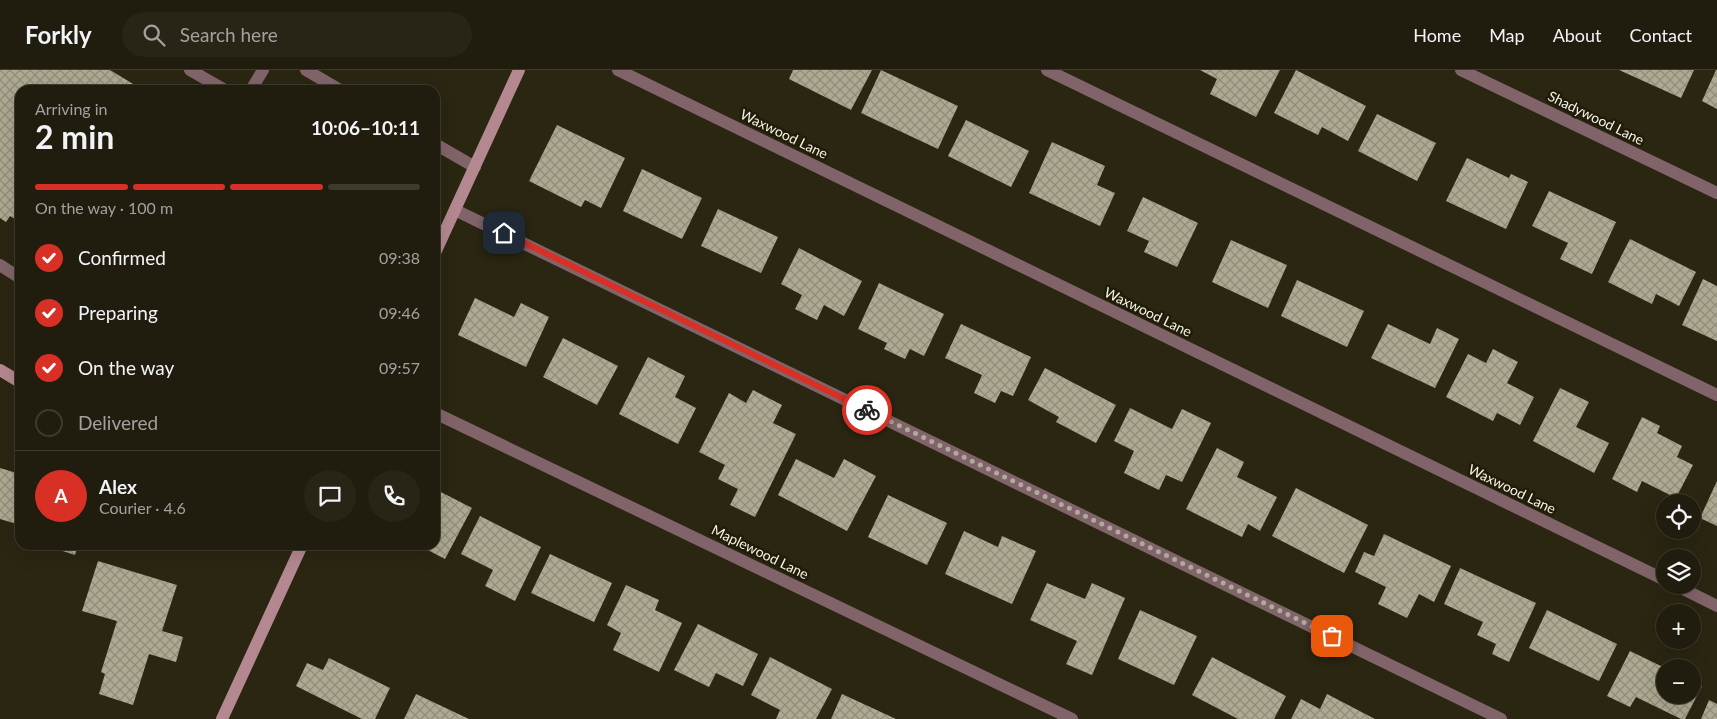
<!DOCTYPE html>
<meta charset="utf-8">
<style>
body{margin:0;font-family:Lato,sans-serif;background:#282517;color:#f1f3f6;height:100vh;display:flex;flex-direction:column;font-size:19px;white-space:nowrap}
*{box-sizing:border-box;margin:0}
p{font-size:16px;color:#a2a19e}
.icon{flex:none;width:28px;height:28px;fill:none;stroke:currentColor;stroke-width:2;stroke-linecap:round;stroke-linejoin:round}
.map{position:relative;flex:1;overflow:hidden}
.side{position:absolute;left:15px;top:15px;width:425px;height:465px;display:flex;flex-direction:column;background:#201c0e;border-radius:15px;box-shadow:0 5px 20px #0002,0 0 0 1px #3d3a2e}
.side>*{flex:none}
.buttons{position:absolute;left:1656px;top:424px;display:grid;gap:10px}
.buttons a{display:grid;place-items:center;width:45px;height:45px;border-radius:50%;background:#201c0e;box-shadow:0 5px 20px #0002,0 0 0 1px #3d3a2e;font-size:25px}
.pin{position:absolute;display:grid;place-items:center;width:42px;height:42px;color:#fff;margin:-21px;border-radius:10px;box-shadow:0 2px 8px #0006}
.courier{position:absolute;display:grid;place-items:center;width:50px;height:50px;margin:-25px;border:4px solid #d93025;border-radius:50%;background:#fff;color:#222;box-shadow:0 1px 6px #0007}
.summary em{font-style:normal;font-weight:700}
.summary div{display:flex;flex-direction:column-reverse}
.summary{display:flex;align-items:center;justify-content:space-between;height:85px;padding:0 20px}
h1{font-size:32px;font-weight:700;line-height:38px}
.bar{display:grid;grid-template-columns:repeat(4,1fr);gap:8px 5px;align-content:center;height:60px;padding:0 20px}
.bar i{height:6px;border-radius:4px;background:#3d3a2e}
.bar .selected{background:#d93025}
.bar p{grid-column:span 4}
.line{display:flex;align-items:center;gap:12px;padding:0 20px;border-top:1px solid #3d3a2e}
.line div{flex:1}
.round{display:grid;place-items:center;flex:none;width:52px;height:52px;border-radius:26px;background:#282517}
ol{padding:0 20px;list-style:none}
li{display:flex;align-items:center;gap:15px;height:55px}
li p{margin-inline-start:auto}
li .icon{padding:5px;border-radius:50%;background:#d93025;color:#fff;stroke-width:4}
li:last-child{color:#a2a19e}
li i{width:28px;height:28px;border:2px solid #3d3a2e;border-radius:50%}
header{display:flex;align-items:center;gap:30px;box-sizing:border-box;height:70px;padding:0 25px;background:#201c0e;border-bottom:1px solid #3d3a2e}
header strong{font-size:24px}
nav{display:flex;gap:28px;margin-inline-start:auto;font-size:18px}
.search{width:350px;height:45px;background:#282517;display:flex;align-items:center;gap:12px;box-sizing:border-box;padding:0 18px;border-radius:28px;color:#a2a19e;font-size:19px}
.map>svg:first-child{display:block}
.building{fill:url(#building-cross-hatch)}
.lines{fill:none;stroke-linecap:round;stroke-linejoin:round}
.lane{stroke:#80646a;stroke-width:12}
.street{stroke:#80646a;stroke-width:12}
.secondary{stroke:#b48890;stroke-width:12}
.done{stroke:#afab9c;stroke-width:5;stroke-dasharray:0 9}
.route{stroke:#d93025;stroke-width:6}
.labels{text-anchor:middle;stroke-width:5;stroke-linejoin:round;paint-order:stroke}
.street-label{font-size:14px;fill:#f6f3e6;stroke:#211c09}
</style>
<header>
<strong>Forkly</strong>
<div class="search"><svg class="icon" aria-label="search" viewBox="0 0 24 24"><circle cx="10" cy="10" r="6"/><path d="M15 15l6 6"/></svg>Search here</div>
<nav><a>Home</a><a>Map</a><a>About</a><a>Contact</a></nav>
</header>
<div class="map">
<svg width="1717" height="649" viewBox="0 0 1717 649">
<defs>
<pattern id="building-cross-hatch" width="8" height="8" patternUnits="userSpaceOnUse" patternTransform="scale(1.25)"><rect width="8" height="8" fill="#aea991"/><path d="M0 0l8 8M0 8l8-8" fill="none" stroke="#908c7a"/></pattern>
</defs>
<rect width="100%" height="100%" fill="#2b2612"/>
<path class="building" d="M0,0H110L143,20H20V152L10,146L6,152L0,148Z
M793,0H872L851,40L789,9Z
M881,0L958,36L938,79L861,43Z
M1200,0H1280L1256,47L1210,24L1217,9Z
M1296,0L1366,36L1348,71L1322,57L1318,65L1274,43Z
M1619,0H1694L1681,28Z
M1716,0H1717V39L1702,31Z
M1377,44L1436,73L1417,111L1358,81Z
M966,50L1029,81L1011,117L948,86Z
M557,55L625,88L601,138L585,130L581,137L529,111Z
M1052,72L1105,96L1097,115L1115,123L1100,156L1029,123Z
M1467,88L1509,108L1511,104L1528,112L1506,159L1446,131Z
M642,99L702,128L682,169L623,141Z
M1549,121L1616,152L1592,204L1560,189L1568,173L1532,156Z
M1143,127L1198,153L1177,197L1144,182L1149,171L1127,161Z
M718,139L778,167L761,203L701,176Z
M1630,169L1696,202L1679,236L1656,224L1652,234L1608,212Z
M1231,170L1287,195L1268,238L1212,212Z
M799,178L862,211L844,246L824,235L817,250L795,239L802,225L781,214Z
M1703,209L1717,216V271L1682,255Z
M1297,210L1364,241L1347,277L1281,246Z
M879,213L944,244L924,286L910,279L905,289L884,279L887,273L858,259Z
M475,228L514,247L521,233L549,247L526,297L458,265Z
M961,254L1031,287L1013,326L1001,321L995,333L974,323L982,305L945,288Z
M1388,254L1430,274L1437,258L1459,269L1435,318L1371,288Z
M563,268L618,296L597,335L543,307Z
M1493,279L1518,292L1507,313L1534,327L1520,355L1497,343L1493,351L1446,327L1468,284L1486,293Z
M648,287L685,306L675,327L696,338L678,374L619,344Z
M1045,298L1116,335L1096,373L1056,352L1059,347L1028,330Z
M1560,318L1589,332L1576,357L1609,373L1594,403L1533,371Z
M753,320L782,335L773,353L796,364L755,447L730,435L738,419L718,409L725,395L699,382L729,323L746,333Z
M1130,338L1172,359L1182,339L1211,353L1182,412L1166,405L1159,420L1124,403L1134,381L1114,371Z
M1642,347L1660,356L1657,363L1682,376L1677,387L1693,395L1676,428L1642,411L1637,422L1612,409Z
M1217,378L1244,392L1237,407L1277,427L1260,461L1248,454L1242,467L1186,439Z
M796,389L834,408L844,389L876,406L847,461L778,425Z
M0,398L20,404V455L0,449Z
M1717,411V456L1700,448Z
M1296,418L1368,455L1344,503L1272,466Z
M437,420L472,438L445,489L418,475H435V425Z
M888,425L947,453L927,495L868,467Z
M480,446L541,477L515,531L485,516L493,500L461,484Z
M964,461L998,477L1002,466L1036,481L1012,534L945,504Z
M1384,464L1451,496L1434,532L1419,524L1407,548L1378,534L1386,517L1355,502L1364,482L1374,486Z
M44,475H78L75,485Z
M550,484L612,513L594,552L531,523Z
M98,491L177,515L162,561L183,567L176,592L149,584L133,635L99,624L105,604L101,602L117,551L82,541Z
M1460,498L1536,533L1509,592L1492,584L1496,574L1477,565L1483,552L1444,534Z
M1047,513L1085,529L1092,513L1125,528L1092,605L1066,594L1077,571L1030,550Z
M626,515L659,530L655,540L682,553L659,602L613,580L621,563L607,555Z
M1140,540L1197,566L1174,615L1118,589Z
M1547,540L1617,574L1599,611L1529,578Z
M698,554L758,584L743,616L716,603L709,617L674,600Z
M1630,581L1665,598V625H1692V611L1702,616L1685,649H1681L1636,627L1630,637L1607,626Z
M770,587L832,619L816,649H776L780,640L751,625Z
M1212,587L1286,626L1274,649H1238L1192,625Z
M329,588L390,618L375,649H362L296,616L307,593L323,600Z
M416,624L469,649H404Z
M842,624L896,649H831Z
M1327,624L1375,649H1291L1301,629L1320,639Z
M1709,630L1717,634V649H1701Z"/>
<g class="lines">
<path class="lane" d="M190,0L225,20
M306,0L340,20
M1047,0L1717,325
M251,20L263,0
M435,74L475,97
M455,140L1501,649
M0,195L20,208"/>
<path class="street" d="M618,0L1665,510
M1461,0L1717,123
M435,343L1072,649
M1675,515L1717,536"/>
<path class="secondary" d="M435,183L519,0
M0,300L20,312
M222,649L302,475"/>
</g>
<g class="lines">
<path class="done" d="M867,340L1332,566"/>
<path class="route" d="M504,163L867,340"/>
</g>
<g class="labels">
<g class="street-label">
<text transform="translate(1596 48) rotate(26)" y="5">Shadywood Lane</text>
<text transform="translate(784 64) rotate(26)" y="5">Waxwood Lane</text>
<text transform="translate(1148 242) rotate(26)" y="5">Waxwood Lane</text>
<text transform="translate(1512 419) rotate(26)" y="5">Waxwood Lane</text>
<text transform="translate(760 482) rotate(26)" y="5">Maplewood Lane</text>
</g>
</g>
</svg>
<div class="buttons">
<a><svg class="icon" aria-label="locate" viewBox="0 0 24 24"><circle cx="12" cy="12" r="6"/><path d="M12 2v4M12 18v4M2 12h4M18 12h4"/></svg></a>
<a><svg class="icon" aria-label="layers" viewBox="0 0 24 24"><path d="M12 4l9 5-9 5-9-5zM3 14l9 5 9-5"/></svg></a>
<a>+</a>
<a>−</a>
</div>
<div class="pin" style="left:1332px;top:566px;background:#ea580c"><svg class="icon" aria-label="bag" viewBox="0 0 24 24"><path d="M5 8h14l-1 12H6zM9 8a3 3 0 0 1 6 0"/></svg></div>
<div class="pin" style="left:504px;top:163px;background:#1f2937"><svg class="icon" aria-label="home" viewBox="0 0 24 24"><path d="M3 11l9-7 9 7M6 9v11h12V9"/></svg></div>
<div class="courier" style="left:867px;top:340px"><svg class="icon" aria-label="bike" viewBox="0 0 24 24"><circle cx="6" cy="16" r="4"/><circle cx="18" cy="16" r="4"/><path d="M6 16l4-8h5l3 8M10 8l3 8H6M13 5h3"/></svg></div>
<section class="side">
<div class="summary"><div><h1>2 min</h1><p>Arriving in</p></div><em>10:06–10:11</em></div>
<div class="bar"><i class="selected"></i><i class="selected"></i><i class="selected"></i><i></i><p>On the way · 100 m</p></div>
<ol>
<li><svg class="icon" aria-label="check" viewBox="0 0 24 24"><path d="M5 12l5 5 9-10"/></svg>Confirmed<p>09:38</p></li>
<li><svg class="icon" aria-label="check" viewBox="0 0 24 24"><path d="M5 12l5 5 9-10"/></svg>Preparing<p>09:46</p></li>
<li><svg class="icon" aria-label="check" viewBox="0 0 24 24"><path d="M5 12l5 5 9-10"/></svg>On the way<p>09:57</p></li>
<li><i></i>Delivered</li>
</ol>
<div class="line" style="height:90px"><b class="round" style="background:#d93025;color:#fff">A</b><div><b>Alex</b><p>Courier · 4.6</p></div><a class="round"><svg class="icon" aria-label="chat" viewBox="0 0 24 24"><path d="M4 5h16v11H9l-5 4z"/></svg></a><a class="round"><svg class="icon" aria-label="phone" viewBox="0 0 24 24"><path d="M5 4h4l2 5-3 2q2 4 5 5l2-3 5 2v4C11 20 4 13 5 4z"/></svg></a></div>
</section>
</div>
